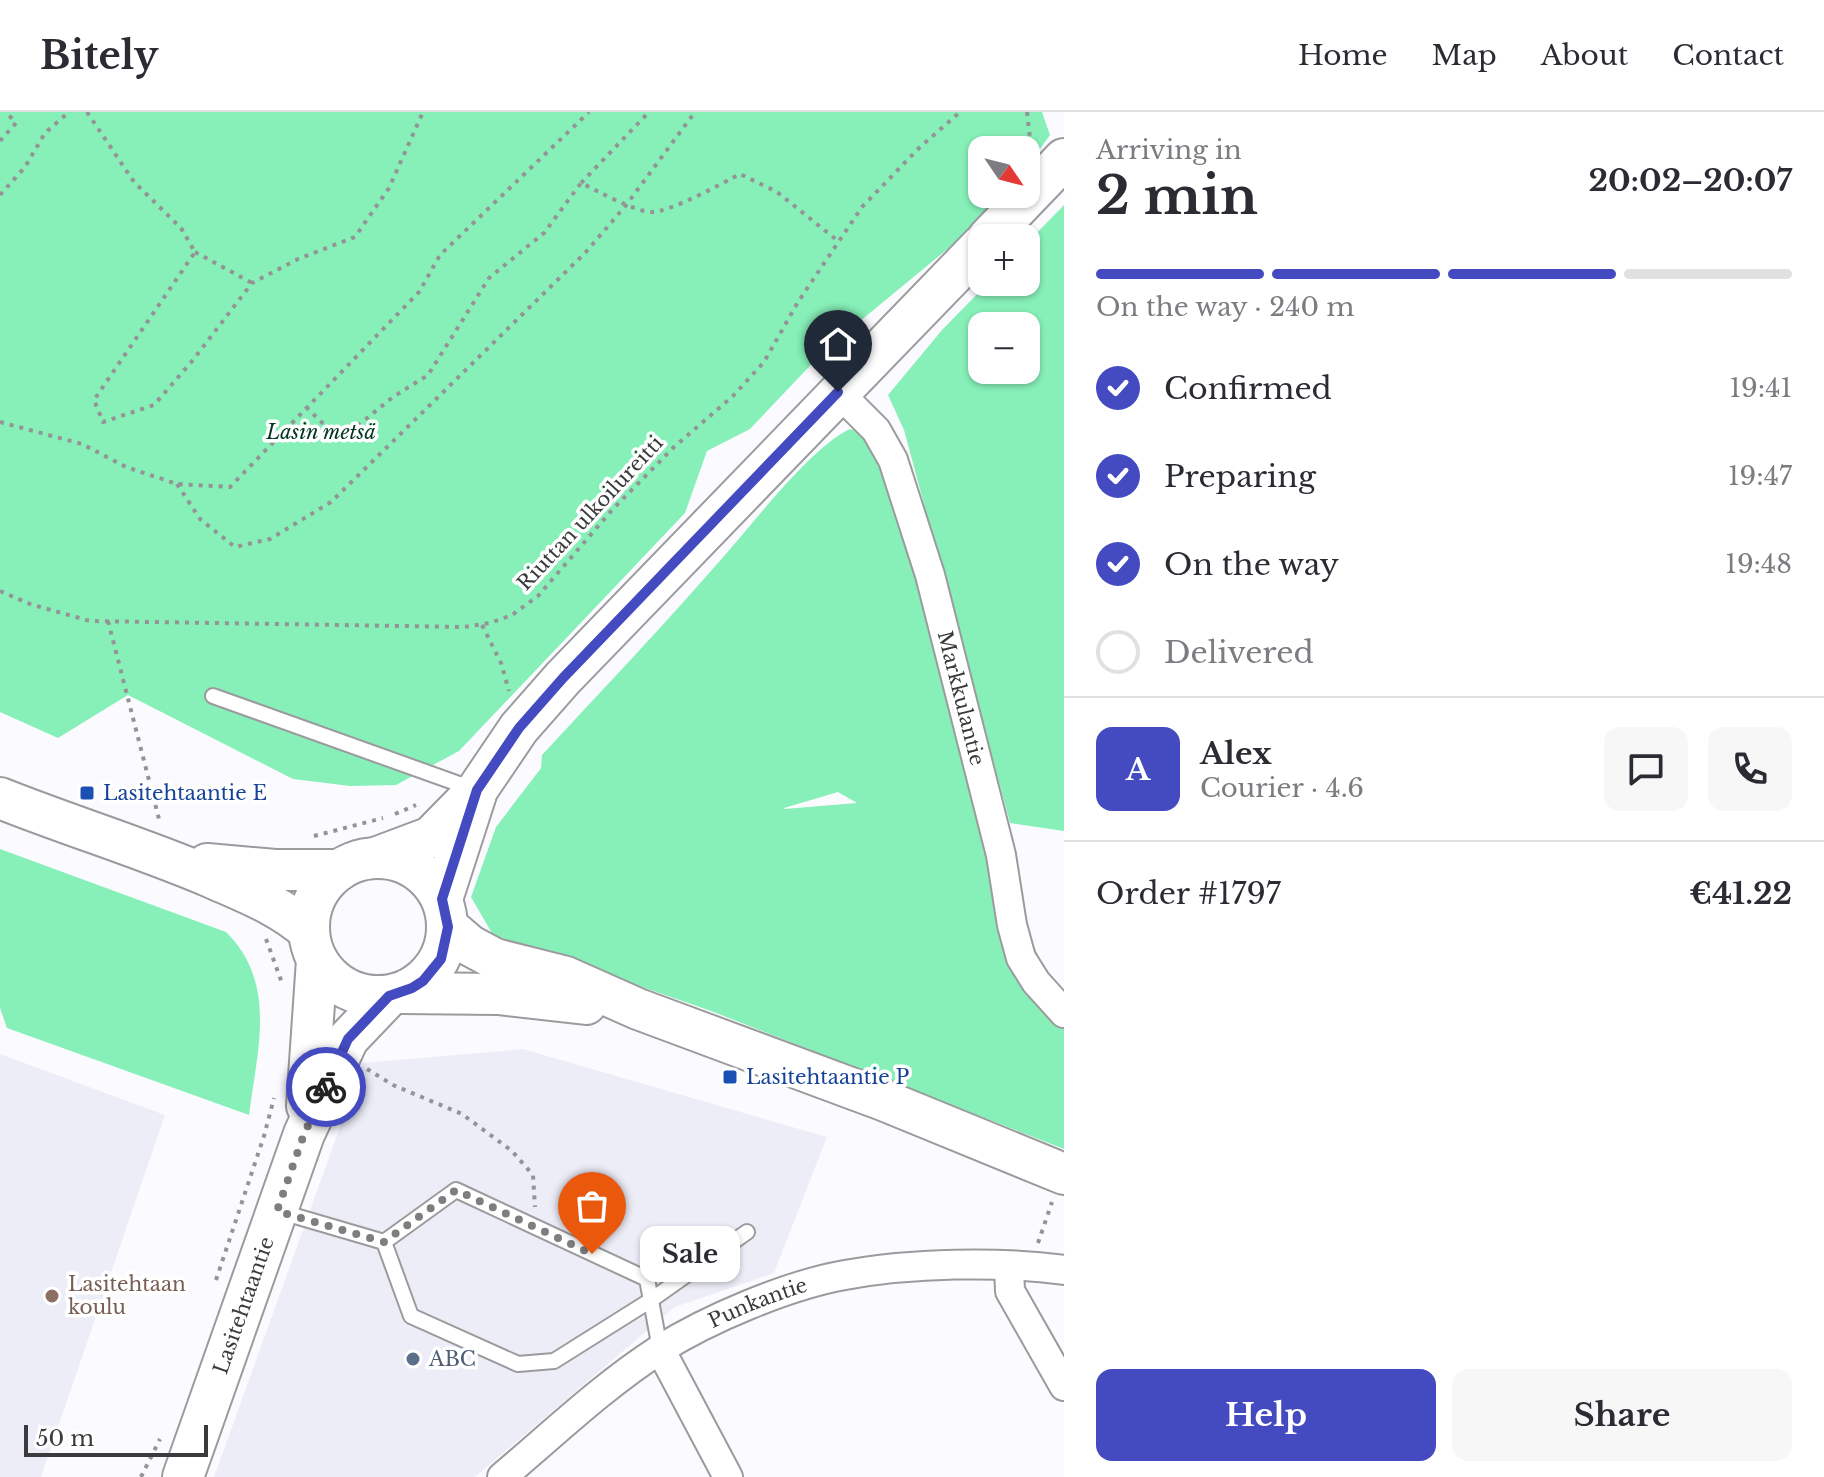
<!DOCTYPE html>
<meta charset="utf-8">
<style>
body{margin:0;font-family:"Libre Baskerville",serif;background:#f7f7f7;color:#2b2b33;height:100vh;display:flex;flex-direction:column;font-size:30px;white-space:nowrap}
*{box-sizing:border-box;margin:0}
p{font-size:26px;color:#7c7c81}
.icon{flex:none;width:44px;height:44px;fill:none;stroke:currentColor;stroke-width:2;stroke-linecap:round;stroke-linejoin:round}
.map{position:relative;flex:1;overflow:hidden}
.panel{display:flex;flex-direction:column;background:#fff;width:760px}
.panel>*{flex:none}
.needle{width:52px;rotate:125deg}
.controls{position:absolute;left:968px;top:24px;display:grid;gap:16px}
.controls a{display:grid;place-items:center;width:72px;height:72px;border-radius:16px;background:#fff;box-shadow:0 2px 6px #0004;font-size:40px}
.scale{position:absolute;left:24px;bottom:20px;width:184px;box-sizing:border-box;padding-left:8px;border:4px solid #3b3b3d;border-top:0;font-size:22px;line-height:28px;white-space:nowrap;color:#3b3b3d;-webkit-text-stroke:6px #fff;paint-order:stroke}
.pin{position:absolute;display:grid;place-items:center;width:68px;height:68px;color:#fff;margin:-82px -34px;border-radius:50% 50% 50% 0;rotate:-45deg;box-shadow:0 0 8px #0007}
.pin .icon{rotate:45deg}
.courier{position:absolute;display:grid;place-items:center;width:80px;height:80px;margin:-40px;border:6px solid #444bc0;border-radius:50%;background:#fff;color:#222;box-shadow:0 2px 10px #0007}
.bubble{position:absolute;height:56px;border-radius:16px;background:#fff;box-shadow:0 2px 6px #0004;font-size:26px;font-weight:800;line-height:56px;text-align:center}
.overview em{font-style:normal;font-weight:800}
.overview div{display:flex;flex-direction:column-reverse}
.overview{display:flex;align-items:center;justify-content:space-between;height:136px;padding:0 32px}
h1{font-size:52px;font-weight:800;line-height:60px}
.bar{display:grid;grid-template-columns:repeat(4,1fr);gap:12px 8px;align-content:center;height:96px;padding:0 32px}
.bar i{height:10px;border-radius:6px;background:#e1e1e2}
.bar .active{background:#444bc0}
.bar p{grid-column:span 4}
.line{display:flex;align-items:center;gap:20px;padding:0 32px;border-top:2px solid #e1e1e2}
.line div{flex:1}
.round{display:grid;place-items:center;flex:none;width:84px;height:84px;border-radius:16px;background:#f7f7f7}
ol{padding:0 32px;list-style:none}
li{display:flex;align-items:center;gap:24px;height:88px}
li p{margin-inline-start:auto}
li .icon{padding:8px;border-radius:50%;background:#444bc0;color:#fff;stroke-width:4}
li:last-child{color:#7c7c81}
li i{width:44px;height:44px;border:4px solid #e1e1e2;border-radius:50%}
.primary-button{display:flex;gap:16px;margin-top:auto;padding:16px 32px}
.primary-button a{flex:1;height:92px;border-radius:16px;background:#444bc0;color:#fff;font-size:32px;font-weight:800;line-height:92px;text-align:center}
.primary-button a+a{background:#f7f7f7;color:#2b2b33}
header{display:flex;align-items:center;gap:48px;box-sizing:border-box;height:112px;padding:0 40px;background:#fff;border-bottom:2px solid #e1e1e2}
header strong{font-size:38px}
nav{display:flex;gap:44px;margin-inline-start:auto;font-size:28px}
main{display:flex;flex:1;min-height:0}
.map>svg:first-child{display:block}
.built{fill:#ededf8}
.green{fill:#87f0b8;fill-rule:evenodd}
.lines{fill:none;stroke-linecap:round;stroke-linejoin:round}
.lane-casing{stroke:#9b9b9e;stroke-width:18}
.street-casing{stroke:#9b9b9e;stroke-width:32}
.secondary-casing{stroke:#9b9b9e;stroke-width:44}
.path{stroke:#949497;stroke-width:4;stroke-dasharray:4 6;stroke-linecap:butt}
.lane{stroke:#fff;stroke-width:14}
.street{stroke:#fff;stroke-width:28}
.secondary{stroke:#fff;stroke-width:40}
.done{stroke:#7e7e81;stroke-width:8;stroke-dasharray:0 14.4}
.route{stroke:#444bc0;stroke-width:10}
.transit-dot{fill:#1a4fb4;stroke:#fff;stroke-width:3}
.education-dot{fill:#8d6e63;stroke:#fff;stroke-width:3}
.service-dot{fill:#5c6f8a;stroke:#fff;stroke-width:3}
.labels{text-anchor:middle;stroke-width:7;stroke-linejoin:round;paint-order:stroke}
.park-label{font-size:20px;font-style:italic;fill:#02341f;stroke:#fff}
.street-label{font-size:20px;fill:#3b3b3d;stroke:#fff}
.transit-label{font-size:20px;fill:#164399;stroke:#fff;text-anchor:start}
.education-label{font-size:20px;fill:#785e54;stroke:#fff;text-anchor:start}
.service-label{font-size:20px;fill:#4e5e75;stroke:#fff;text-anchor:start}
</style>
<header>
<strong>Bitely</strong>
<nav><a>Home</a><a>Map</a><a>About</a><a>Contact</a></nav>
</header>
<main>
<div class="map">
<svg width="1064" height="1365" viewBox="0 0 1064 1365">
<rect width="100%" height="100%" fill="#fbfbff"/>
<path class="built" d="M523,937L827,1025L774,1161L675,1195L475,1365H214L363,951Z
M0,942L165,1003L41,1365H0Z"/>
<path class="green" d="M0,0H1042L1050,23L1026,56V38H982V82H1007L986,111L956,130L825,238L750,317L707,339L685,401L459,639L396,673L350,674L293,667L128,583L58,626L0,600Z
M1064,93V719L1010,711L904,318L888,283L942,218L989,170H1026V132ZM982,214H1026V258H982Z
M850,317L863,321L882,348L983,713L1064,905V1037L711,899L493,823L471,785L496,715L541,656L542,643C604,576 666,511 725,443C756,408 811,335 850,317ZM838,680L857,691L784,697V696Z
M0,737L226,820C278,871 257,939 249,1003L7,916L0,896Z"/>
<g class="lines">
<g class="lane-casing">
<path id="lane" d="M213,584L473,677
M278,1099L384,1130L456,1078L647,1167L660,1237
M384,1130L411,1204L518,1252L554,1249L651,1188L747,1120"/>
</g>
<g class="street-casing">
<g id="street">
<path id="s1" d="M838,280L876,318L893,348L930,463L1001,743L1012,813L1021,846L1036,870L1064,901"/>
<path d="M1009,1154L1010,1179L1064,1274"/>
<path d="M660,1237L728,1365"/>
<path id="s2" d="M502,1365C553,1322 603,1274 659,1238C708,1207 788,1173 845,1163C910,1151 999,1149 1064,1158"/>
</g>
</g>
<g class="secondary-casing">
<g id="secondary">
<path d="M988,126L1064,47"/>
<path d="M0,686C70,714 143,736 213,766C247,781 281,794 309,819"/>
<circle cx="378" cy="815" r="69"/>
<path d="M375,746L431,725L477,678L519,616L563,566L982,133"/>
<path d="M207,752L275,758H339"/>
<path d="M442,787L476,682"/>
<path d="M448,815L469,833L495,847L566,865L638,897L883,988L1064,1062"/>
<path d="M401,881L498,882L586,892"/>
<path d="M307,994L317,848"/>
<path id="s3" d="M183,1365L304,1022L348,927L389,884"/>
</g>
</g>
<path class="path" d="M87,0L134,70L181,116L195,140L94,288L103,310L154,293L193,248L252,171L298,147L355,125L389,76L423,0
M1027,0L1031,35
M0,29L16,11L6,0
M581,71L649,0
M0,83L25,55L45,21L69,0
M195,140L252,171
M306,295L340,328L393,285L428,263L489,166L544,121L581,71C598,79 635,100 652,100C670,100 723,71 740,62L777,80L838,129
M0,310L82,332L126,355L177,372L230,375L419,180L440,143L589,0
M177,372L200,407L235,435L270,427L331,390L586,140L627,92L695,0
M0,479L30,492L90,509L464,515L490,511L512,503L538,484L612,398L674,335L733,284L764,250L798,190L862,95L919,36L960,0
M108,509L160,711
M482,513L501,551L509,579
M395,702L416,693
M314,724L383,706
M266,827L282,871
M367,957L393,973L462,1002L512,1039L533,1063L535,1095
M1038,1131L1052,1090
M216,1168L264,1024L274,986
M141,1365L160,1327"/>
<use href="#lane" class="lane"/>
<use href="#street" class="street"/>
<use href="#secondary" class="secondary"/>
</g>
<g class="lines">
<path class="done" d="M326,975L304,1022L277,1099L384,1130L456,1078L592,1142"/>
<path class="route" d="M326,975L348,927L389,884L412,876L423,869L441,847L448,815L442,787L477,678L519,616L563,566L838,280"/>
</g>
<g class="transit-dot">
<rect x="79" y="673" width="16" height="16" rx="4"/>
<rect x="722" y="957" width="16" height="16" rx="4"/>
</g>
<circle class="education-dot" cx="52" cy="1184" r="8"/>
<circle class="service-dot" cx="413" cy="1247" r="8"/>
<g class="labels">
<g class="park-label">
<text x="321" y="327">Lasin metsä</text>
</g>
<g class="street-label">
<text transform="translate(590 401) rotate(-47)" y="7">Riuttan ulkoilureitti</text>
<text dy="7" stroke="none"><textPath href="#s1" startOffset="336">Markkulantie</textPath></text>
<text dy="7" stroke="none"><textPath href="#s3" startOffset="182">Lasitehtaantie</textPath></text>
<text dy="7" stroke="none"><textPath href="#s2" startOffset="312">Punkantie</textPath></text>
</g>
<g class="transit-label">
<text x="103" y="688">Lasitehtaantie E</text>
<text x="746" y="972">Lasitehtaantie P</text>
</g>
<g class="education-label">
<text x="68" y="1179">Lasitehtaan<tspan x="68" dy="23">koulu</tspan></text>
</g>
<g class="service-label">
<text x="429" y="1254">ABC</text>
</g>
</g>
</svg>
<div class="controls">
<a><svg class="needle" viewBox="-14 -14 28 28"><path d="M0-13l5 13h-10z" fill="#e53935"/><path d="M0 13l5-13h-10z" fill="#7c7c81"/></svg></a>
<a>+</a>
<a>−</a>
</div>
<div class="scale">50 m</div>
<div class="pin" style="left:592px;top:1142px;background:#ea580c"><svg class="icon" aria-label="bag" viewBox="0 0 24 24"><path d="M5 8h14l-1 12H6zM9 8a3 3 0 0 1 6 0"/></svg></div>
<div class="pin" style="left:838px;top:280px;background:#1f2937"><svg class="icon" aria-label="home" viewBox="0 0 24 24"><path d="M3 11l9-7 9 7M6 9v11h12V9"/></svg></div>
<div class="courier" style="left:326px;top:975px"><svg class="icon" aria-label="bike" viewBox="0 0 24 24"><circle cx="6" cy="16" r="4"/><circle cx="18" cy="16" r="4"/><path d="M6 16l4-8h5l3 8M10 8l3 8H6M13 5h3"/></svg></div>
<div class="bubble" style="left:640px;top:1114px;width:100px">Sale</div>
</div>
<section class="panel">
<div class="overview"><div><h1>2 min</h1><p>Arriving in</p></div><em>20:02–20:07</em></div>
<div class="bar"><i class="active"></i><i class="active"></i><i class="active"></i><i></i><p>On the way · 240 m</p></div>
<ol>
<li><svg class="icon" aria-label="check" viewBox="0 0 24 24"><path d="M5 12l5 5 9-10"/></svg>Confirmed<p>19:41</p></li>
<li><svg class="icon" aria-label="check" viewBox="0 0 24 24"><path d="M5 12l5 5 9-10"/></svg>Preparing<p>19:47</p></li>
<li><svg class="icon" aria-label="check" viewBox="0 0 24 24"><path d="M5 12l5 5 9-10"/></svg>On the way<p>19:48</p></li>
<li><i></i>Delivered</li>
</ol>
<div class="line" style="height:144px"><b class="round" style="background:#444bc0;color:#fff">A</b><div><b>Alex</b><p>Courier · 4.6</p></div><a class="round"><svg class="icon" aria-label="chat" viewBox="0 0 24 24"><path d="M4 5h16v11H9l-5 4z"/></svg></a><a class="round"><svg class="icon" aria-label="phone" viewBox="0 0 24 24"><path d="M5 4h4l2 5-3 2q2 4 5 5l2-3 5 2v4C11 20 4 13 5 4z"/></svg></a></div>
<div class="line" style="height:104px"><div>Order #1797</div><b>€41.22</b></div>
<div class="primary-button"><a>Help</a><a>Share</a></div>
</section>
</main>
